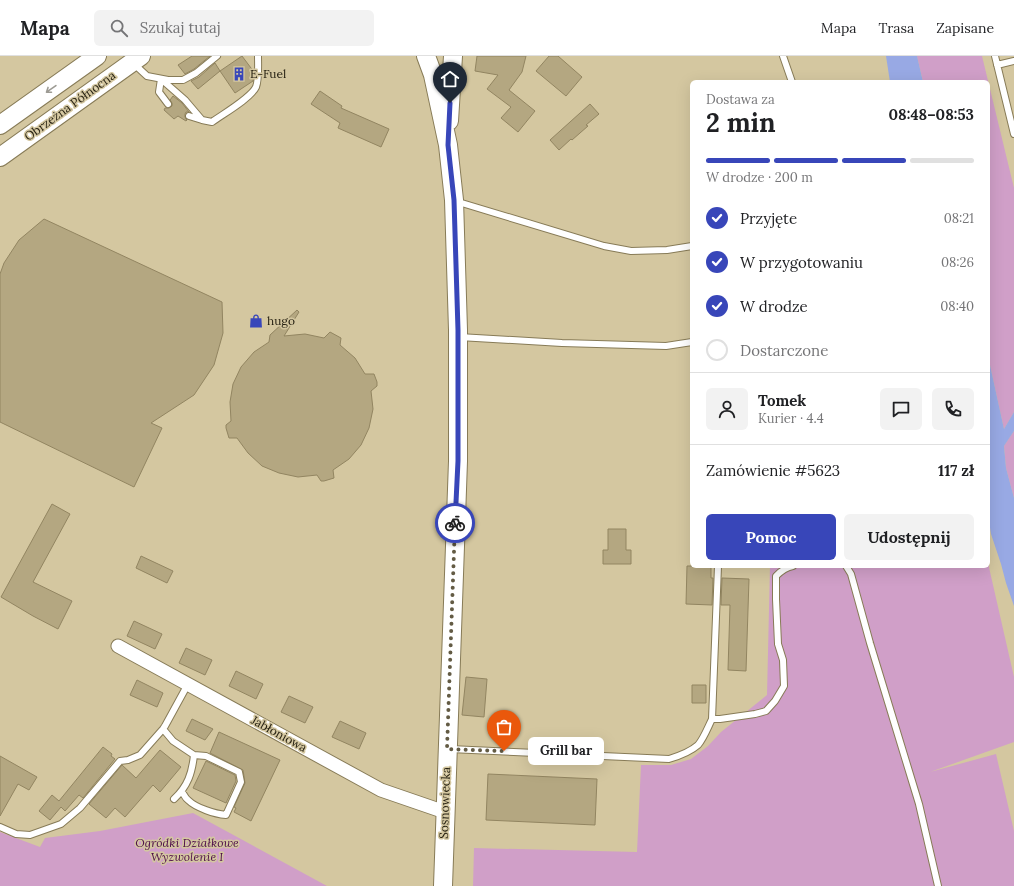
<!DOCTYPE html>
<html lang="pl">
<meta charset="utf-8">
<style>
body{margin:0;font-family:Lora,serif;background:#f2f2f2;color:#202124;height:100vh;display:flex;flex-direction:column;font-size:15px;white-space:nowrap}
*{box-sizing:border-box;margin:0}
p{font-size:13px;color:#757577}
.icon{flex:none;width:22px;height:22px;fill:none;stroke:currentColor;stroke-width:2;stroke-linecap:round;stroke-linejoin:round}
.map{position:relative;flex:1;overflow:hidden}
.drawer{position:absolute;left:690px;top:24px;width:300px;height:488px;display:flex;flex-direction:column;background:#fff;border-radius:6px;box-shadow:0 4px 16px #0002}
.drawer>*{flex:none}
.pin{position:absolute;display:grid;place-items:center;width:34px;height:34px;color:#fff;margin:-41px -17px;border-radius:50% 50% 50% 0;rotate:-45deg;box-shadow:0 0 4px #0007}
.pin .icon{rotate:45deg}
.courier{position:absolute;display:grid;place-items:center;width:40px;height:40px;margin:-20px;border:3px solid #3846b9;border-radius:50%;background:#fff;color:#222;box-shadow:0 1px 5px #0007}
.bubble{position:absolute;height:28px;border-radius:6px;background:#fff;box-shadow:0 4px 16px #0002;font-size:13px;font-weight:700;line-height:28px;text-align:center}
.headline em{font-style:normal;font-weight:700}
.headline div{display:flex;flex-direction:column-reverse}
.headline{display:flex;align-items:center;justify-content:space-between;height:68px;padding:0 16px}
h1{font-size:26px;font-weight:700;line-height:30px}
.bar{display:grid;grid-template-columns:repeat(4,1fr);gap:6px 4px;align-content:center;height:48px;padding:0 16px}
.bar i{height:5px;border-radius:3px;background:#e0e0e0}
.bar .selected{background:#3846b9}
.bar p{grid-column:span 4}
.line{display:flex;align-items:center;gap:10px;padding:0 16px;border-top:1px solid #e0e0e0}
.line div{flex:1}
.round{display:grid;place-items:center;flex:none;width:42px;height:42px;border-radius:6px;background:#f2f2f2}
ol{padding:0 16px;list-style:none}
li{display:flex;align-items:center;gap:12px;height:44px}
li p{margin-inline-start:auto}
li .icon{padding:4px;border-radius:50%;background:#3846b9;color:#fff;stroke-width:4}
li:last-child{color:#757577}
li i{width:22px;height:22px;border:2px solid #e0e0e0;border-radius:50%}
.action{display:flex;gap:8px;margin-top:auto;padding:8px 16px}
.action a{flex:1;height:46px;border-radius:6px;background:#3846b9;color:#fff;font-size:16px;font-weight:700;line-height:46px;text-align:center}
.action a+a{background:#f2f2f2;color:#202124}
header{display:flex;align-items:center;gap:24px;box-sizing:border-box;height:56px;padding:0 20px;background:#fff;border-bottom:1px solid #e0e0e0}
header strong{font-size:19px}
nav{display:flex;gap:22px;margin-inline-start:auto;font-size:14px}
.search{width:280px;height:36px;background:#f2f2f2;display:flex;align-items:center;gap:10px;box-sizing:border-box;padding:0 14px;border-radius:6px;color:#757577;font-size:15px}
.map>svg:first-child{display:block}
.green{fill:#d09fc8}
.water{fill:#98a9e4}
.building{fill:#b4a781;stroke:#928561}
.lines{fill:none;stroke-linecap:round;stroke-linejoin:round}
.lane-casing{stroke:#877b57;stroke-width:8}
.street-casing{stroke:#877b57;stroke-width:15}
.secondary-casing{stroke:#877b57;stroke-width:20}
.lane{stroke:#fff;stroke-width:6}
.street{stroke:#fff;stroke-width:13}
.secondary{stroke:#fff;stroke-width:18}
.oneway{stroke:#9d9b94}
.done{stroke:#635b44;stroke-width:4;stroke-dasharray:0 7.2}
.route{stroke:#3846b9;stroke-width:5}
.labels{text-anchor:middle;stroke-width:3;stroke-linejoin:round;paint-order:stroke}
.poi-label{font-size:12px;fill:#262112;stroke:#d4c7a0;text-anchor:start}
.street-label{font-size:12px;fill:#262112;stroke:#d4c7a0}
.park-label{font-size:12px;font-style:italic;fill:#4f0f4a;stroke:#d4c7a0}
</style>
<header>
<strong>Mapa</strong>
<div class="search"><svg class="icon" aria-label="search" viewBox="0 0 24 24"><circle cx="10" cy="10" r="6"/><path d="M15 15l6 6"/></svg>Szukaj tutaj</div>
<nav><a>Mapa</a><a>Trasa</a><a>Zapisane</a></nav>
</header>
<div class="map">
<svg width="1014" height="830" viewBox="0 0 1014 830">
<rect width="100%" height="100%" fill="#d4c7a0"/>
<path class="green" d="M917,0H982L1014,132V356L1004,373L988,300V26H923Z
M1014,375V442L1006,412L1004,390Z
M988,507L1014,621V686L930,716L996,698L1014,775V830H473L474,792L637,796L641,709H671L691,703L708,690L721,676L767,639L770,510H988Z
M193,757L327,830H0V776L40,791L45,782L100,775Z"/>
<path class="water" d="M886,0H917L923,26H890Z
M988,300L1004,373L1014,356V375L1004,390L1006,412L1014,442V550L1006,527L1001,508L991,478L988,459Z"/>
<path class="building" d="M192,0H210L194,13L185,18L178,9Z
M242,0L254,16L253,25L235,37L220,15Z
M477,0H526L522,16L509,34L535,55L518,76L501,62L511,51L487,33L498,19L475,15Z
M549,0H558L582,21L566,40L536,15Z
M215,7L220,15L198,33L191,25L199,21Z
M320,35L342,50L341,52L389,73L381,91L338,72L340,67L311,48Z
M173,40L182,47L189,56H186L185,58V61L187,64L186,65L178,60L174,63L164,54L165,52H169L172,50V47L170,44Z
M590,48L599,58L586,69L588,70L572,84L571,83L559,94L550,84Z
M44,163L222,246L223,277L214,309L194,339L151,367L162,372L134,431L0,366V218L4,207L19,184Z
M297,254L299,256L284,280L305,278L324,282L330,276L341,282L340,289L355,302L365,318H374L377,326V330L371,335L373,353L369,372L361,389L349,403L333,414L334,422L324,425H321L317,419L298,421L279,417L262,410L248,397L237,382H229L226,372V369L231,365L230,346L233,328L241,311L254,296L269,286L270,279Z
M52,448L70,458L33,526L72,545L58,573L33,560L1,541Z
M608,473H626V494H631V508H603V494H608Z
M141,500L173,515L167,527L136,512Z
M687,510H711V522H713L712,549L686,548Z
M722,522L749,523L746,615L728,614L730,549H721Z
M134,565L162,578L155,593L127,580Z
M186,592L212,604L205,619L179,607Z
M236,615L263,628L256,643L229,630Z
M466,621L487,623L484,661L462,659Z
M137,624L163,637L157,651L130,639Z
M692,629H706V647H692Z
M289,640L313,651L305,667L281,656Z
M192,663L213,673L205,684L186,675Z
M340,665L366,677L359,693L332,681Z
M219,676L280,704L251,765L234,756L236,752L234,751L245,727L243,714L210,697Z
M103,691L112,698L111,700L115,703L83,742L79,739L65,755L61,751L50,764L39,755L52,739L59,745Z
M160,694L181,711L160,736L153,729L125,761L115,752L106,762L89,748L122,709L136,722Z
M0,700L37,721L29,734L18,728L0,760Z
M206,705L235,719L236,725L226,747L193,732Z
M488,718L597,723L595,769L486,764Z"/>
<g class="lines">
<g class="lane-casing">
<path id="lane" d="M783,0L792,26
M995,0L1014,78
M133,7L147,20L168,24H183L196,17L217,0
M997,9L1014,5
M161,23L185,44L202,64L212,66C223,58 251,42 256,31C259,23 258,8 258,0
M161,23L159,36L168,48
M189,60L202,64
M455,145L604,190L631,195L667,194L692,190
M459,281L562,287L666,290L692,286
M846,510L851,518L870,587L919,748L938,830
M712,663H720L755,658L766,655L775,645L784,630L783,604L778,588L776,543V520C781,515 786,511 793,510
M163,673L173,685L194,699C192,717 188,730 174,743
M450,693L669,703C679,700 690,696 698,689C704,682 708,671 712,663L718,510
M182,736C184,738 185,742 188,744C196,752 215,758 226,759L241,726L239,716L206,700L194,699
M0,771L16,778L30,779L61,768L80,752L120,705L128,704L140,699L163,673L165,670L188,628"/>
</g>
<g class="street-casing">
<path id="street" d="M118,590L381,734L445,756"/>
</g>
<g class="secondary-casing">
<path id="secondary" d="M426,0L433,19L448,89L454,144L458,274V405L443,830
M449,65L453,0
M0,69L97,0
M0,101L141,0"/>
</g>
<use href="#lane" class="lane"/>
<use href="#street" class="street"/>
<use href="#secondary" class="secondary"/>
</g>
<defs><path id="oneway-shaft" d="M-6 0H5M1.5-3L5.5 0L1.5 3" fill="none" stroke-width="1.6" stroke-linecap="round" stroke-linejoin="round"/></defs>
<use class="oneway" href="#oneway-shaft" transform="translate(51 33) rotate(145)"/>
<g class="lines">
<path class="done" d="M455,467L447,693L504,695"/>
<path class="route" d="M450,47L448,89L454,144L458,274V405L455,467"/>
</g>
<defs>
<g id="building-bare" transform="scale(1.08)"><path d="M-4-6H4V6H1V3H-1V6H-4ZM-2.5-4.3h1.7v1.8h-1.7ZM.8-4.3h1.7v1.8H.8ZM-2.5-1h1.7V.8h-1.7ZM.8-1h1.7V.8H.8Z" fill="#3846b9" stroke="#d4c7a0" stroke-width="2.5" paint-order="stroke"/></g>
<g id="shop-bare" transform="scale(1.08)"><path d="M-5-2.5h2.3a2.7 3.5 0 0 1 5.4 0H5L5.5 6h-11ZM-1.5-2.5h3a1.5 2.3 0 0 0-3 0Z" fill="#3846b9" stroke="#d4c7a0" stroke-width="2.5" paint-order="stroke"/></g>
</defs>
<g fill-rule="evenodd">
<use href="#building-bare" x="239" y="18"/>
<use href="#shop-bare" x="256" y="265"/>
</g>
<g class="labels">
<g class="poi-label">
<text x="250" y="22">E-Fuel</text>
<text x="267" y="269">hugo</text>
</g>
<g class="street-label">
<text transform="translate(70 50) rotate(-36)" y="4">Obrzeżna Północna</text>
<text transform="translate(279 678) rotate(29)" y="4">Jabłoniowa</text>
<text transform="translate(445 747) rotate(-88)" y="4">Sosnowiecka</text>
</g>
<g class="park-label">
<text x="187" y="791">Ogródki Działkowe<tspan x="187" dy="14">Wyzwolenie I</tspan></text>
</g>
</g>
</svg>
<div class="pin" style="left:504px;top:695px;background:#ea580c"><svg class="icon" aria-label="bag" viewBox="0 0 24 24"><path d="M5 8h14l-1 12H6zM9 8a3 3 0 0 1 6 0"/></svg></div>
<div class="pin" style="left:450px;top:47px;background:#1f2937"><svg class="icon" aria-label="home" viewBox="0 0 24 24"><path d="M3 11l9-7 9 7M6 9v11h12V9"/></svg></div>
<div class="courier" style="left:455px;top:467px"><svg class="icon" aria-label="bike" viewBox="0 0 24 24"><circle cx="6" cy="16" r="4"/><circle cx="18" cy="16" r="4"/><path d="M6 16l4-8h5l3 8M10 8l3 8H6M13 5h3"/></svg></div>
<div class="bubble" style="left:528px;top:681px;width:76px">Grill bar</div>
<section class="drawer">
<div class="headline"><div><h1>2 min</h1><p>Dostawa za</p></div><em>08:48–08:53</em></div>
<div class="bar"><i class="selected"></i><i class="selected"></i><i class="selected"></i><i></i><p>W drodze · 200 m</p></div>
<ol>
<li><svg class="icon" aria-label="check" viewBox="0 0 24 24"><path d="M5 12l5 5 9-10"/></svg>Przyjęte<p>08:21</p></li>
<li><svg class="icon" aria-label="check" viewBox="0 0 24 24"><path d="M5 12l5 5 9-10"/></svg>W przygotowaniu<p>08:26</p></li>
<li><svg class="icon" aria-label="check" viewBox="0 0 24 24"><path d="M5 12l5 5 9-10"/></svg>W drodze<p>08:40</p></li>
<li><i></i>Dostarczone</li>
</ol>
<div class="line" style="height:72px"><a class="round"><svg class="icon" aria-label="person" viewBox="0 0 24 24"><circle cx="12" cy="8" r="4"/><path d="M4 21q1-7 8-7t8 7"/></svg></a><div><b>Tomek</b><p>Kurier · 4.4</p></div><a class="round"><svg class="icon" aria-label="chat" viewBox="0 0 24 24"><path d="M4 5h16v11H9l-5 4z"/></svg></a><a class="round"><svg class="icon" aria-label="phone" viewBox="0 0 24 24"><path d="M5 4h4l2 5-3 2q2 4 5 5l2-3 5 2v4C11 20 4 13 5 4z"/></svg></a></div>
<div class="line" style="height:52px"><div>Zamówienie #5623</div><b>117 zł</b></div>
<div class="action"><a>Pomoc</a><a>Udostępnij</a></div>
</section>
</div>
